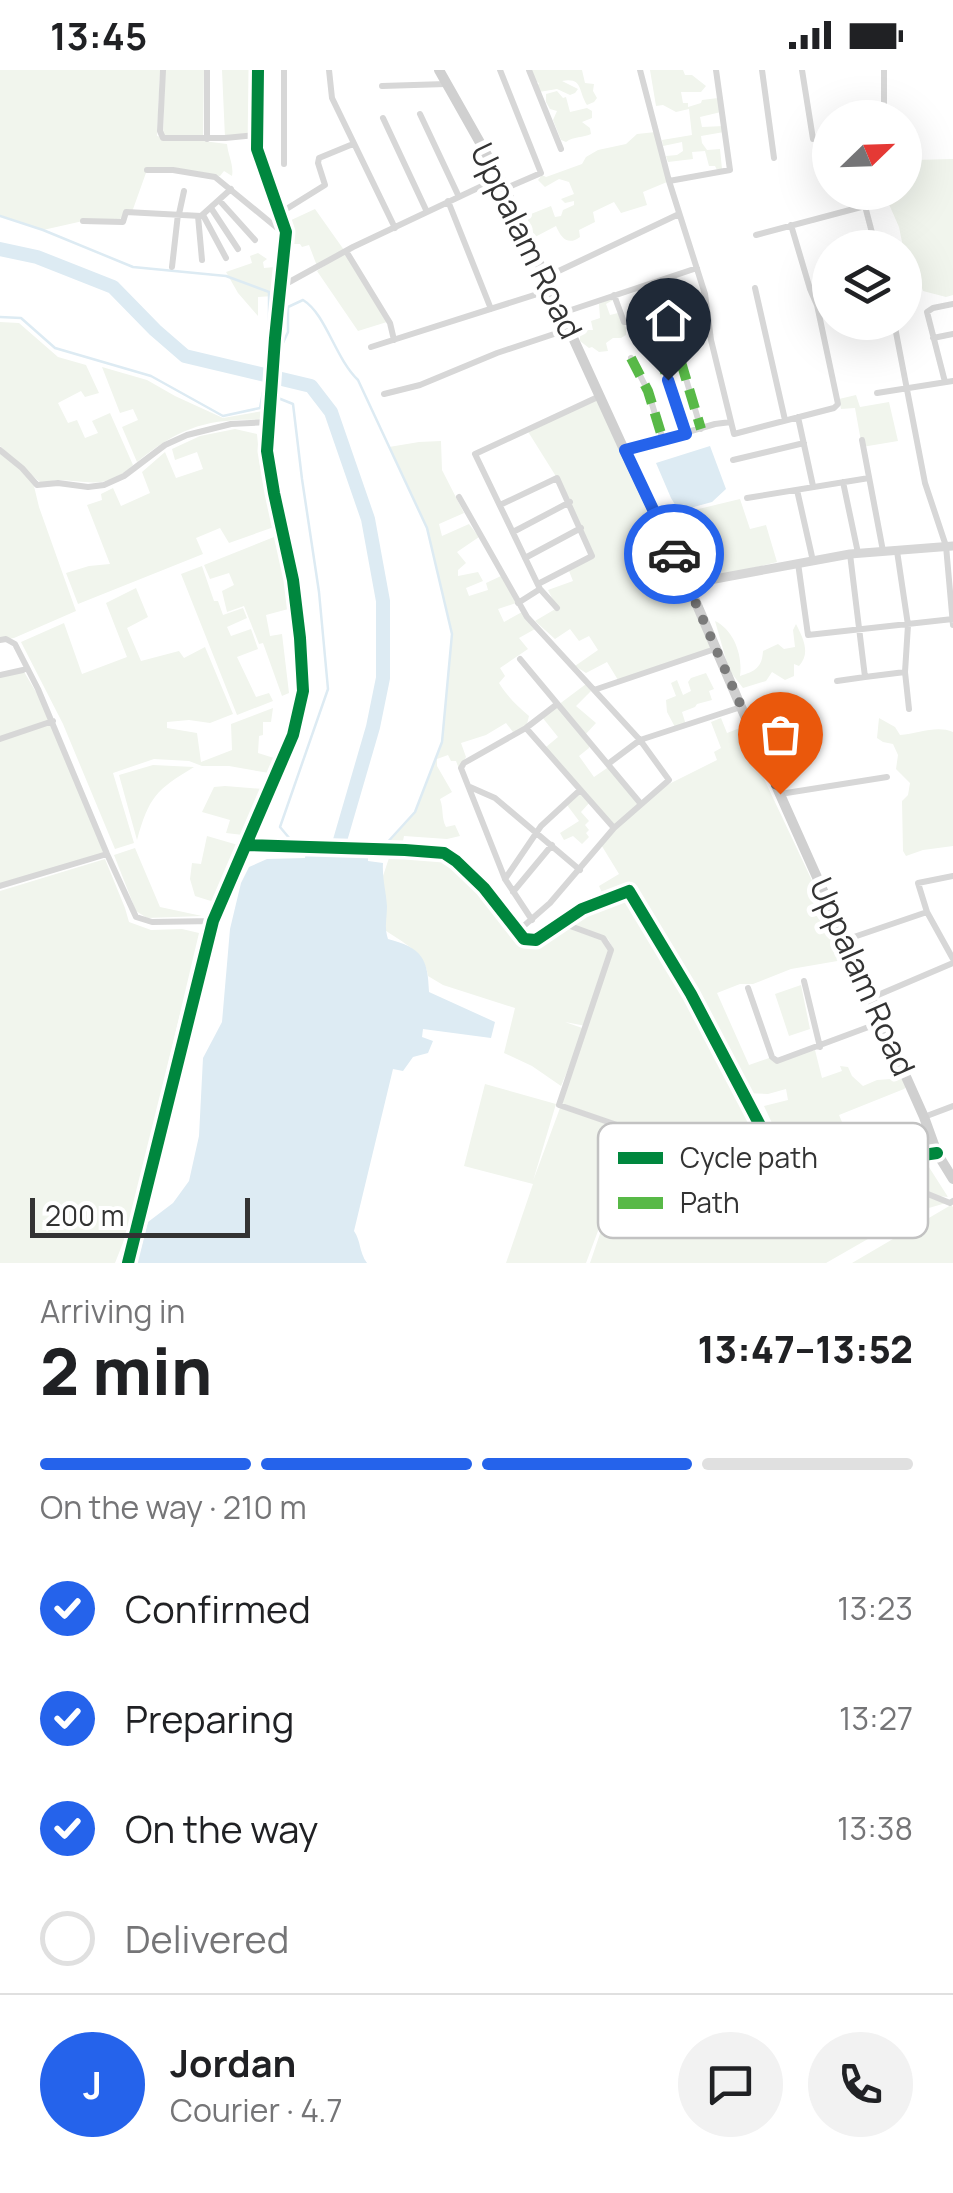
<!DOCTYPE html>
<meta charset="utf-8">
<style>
body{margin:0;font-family:Manrope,sans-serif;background:#f2f2f2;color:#202124;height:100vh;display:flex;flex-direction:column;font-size:38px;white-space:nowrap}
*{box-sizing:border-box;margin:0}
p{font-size:32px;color:#757577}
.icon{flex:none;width:55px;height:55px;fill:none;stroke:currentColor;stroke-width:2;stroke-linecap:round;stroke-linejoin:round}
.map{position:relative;height:1193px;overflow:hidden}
.drawer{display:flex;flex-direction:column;background:#fff;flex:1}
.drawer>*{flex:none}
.needle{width:65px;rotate:67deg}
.tools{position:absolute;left:812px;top:30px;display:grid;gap:20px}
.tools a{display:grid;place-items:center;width:110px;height:110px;border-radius:50%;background:#fff;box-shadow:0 10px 40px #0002;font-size:50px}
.scale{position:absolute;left:30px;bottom:25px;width:220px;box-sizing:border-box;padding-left:10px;border:5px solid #333;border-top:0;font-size:28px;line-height:35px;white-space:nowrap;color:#333;-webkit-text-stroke:8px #fff;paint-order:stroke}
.pin{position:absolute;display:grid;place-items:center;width:85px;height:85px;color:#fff;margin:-102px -42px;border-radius:50% 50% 50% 0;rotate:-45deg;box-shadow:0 0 10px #0007}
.pin .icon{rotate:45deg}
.courier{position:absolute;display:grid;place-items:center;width:100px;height:100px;margin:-50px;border:8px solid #2563eb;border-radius:50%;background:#fff;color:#222;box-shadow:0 2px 12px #0007}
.overview em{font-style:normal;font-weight:800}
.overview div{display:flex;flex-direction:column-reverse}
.overview{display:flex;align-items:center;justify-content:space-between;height:170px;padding:0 40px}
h1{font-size:65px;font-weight:800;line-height:75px}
.bar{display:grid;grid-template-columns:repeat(4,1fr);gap:15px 10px;align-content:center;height:120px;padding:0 40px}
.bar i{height:12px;border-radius:8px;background:#e0e0e0}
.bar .on{background:#2563eb}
.bar p{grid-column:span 4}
.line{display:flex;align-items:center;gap:25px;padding:0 40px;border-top:2px solid #e0e0e0}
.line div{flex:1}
.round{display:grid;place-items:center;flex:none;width:105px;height:105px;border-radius:52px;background:#f2f2f2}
ol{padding:0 40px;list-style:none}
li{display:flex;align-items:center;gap:30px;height:110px}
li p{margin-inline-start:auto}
li .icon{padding:10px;border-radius:50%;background:#2563eb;color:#fff;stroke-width:4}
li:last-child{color:#757577}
li i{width:55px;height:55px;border:5px solid #e0e0e0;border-radius:50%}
.status{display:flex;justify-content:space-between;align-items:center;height:70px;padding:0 50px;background:#fff;direction:ltr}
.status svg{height:28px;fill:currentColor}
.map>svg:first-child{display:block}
.green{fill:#f1f5ed}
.water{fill:#ddebf3}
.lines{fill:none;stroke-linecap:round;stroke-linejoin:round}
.stream{stroke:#ddebf3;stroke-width:2.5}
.river{stroke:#ddebf3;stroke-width:14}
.minor{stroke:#d7d7d7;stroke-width:6}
.tertiary{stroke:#d7d7d7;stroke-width:9}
.secondary{stroke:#d0d0d0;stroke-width:10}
.quiet{stroke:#58b947;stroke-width:10;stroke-dasharray:20 10;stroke-linecap:butt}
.cycleway-casing{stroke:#fff;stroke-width:19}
.cycleway{stroke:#00873e;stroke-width:12}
.done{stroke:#7a7a7a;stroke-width:10;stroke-dasharray:0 18}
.route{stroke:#2563eb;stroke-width:12}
.labels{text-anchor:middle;stroke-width:10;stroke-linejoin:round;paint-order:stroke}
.street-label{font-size:32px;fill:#333;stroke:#fff}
.key{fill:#fff;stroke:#c2c2c2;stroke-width:2.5}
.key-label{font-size:28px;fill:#333}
</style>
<div class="status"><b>13:45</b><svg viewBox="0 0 49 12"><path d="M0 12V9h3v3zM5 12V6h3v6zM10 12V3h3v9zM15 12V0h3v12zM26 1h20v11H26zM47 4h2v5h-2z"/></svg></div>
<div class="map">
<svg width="953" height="1193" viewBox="0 0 953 1193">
<rect width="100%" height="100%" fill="#fff"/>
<path class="green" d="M0,0H160L157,66L163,67L165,0H204L203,69L195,70L227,74C228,85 234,95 232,106L224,101L220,106L147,100L132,142L116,151H83L43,160L0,146Z
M222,0H256L253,66L225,68Z
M530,0H582L585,13L594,14L593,21L597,28L594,32L587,35C578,21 583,7 562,11L578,19L575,23L570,25L557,19L539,22L537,17L539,13L534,11Z
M650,0H683L685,5H692L706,16L701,22H681L683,33H688V37L701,33L702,30L718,28L721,42L700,47L702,57L724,56V62L701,66L702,73L707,80L720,79L722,99L717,100L715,96H709L705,81L692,82L693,89L668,92L666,86L677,85L683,81L682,72L663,76L662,70L692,65L689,39L676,42L663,35L656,36Z
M557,21L563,28L566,27L570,42L587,38L592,41V48L582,52L590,58L591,64C583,68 574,66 566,72L561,70L553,50L557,41L550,39L546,32V24Z
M656,62L667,112L643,122L647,135L621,143L614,132L593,142L595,152L579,160L580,167C568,176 561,168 556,156L535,167L526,146L551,136L555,147L561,146L563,140L574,135V131L565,133L561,129L574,124L569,112L559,109L545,117L538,110L542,105L546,107L582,94L586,87L598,80L626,74L637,64Z
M953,89V225L946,227L923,221L912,187L903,177L899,157L884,123L905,122V93L913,90Z
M315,139L344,180L317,196L309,175L302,177L300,174H293L287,152Z
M346,181L387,252L358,261L317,201Z
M258,183L267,189L263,192L264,198L275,197L274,226L258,227V246L238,223L226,202L252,193L250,186Z
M612,228L613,230L606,234L610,245L618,243L626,258V265L621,268H613L606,273L608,281L599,282L592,277L589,278L580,271V265L588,260H593L591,251L600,248L599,234Z
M0,252L19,253L58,287L86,295L99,323L85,327L81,321L58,333L68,353L77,350L85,368L98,363L92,351L110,343L133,395C106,420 90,411 58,410C52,410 47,414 42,413C38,412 6,381 0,376Z
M102,297L147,310L175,326L223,348L263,341L264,350C208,348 180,357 137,392L122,357L138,350L133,339L120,343Z
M856,325L860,337L889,332L898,371L862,377L855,338L841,339L839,329Z
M601,326L657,449L740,429L750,459L766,455L777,492L686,514L715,579L618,610L607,592L586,603L575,596L598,580L589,566L579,571L570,559L555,569L535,551L557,538L548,520L573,511L569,501L592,485L557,408L527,360Z
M235,359L257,364L260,396L274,457L229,473L220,458L196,468L203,484L78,534L66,503L89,496L110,494L87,435L102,430L101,424L113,418L121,436L150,423L142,402L165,382L176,408L203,399L197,382L175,390L172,379L200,366Z
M441,371L442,400L464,443L439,454L442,466L469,454L479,467L457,482L466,493L458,500V506L478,502L483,511L466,518L469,526L488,520L486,513L501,506L516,533L498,539L504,552L522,542L535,559L519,568L528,579L500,598L505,606L499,613C507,626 517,636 529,646L526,658L513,662L506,653L486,665L461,673L466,687L459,699L456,691H451L448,685L437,689V696L452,722L440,729C444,740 441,747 446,757L455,755L460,766L447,769L404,766L402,776L385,775L415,741L442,672L452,564L427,458L389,377L419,372Z
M0,380L33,412L39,437L76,541L14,568L0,570Z
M279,465L292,538L266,545L270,566L282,564L289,623L282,626L263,573L259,574L244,536L227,542L222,521L234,515L229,503L210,509L204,495Z
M202,496L214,531H218L223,545L243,538L247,548L227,557L231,566L251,559L258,579L237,587L256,627L269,623L273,631L237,645L181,504Z
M136,518L148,547L127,558L141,591L179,581L184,588L205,577L233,644L210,653L189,650L167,652V658L197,663L201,692L232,680L231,654L273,638L271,652H263V665L259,666L258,683L274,688L269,703L229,696H202L189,691L154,689L113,703L134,773L115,779L63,654L21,572L64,553L82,604L127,587L106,533Z
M715,551C734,560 743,586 740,606C755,601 762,598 763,581L778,574L784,579L795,577L793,560L796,554C803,568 811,583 799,596L794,594V606L785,610L772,602L766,611L743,618L729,600Z
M23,600L53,651L107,784L0,814V606Z
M706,603L714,619L709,621L712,630L697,634L695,637L682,642L686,655L675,657L667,642L666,630L676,626L671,613L677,610L683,625L691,621L688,612L691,608Z
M586,614L591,621L576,636L596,653L584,666L590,674L589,678L579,686L594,707L610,696L641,733L661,718L717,690L714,682L721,678L711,652L721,648L727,663L740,658L849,889L791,899L753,914H740L717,923L749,995L772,987L777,991L815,980L822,1008L842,1001L840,996L848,997L852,1006L863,1016L877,1010L905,1008L907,1016L904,1019L839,1045L847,1064L869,1066L873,1075L884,1083L870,1088H857V1076L840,1075L837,1089H829L811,1084V1074L778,1066L764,1036L788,1030L786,1019L768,1024L744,1023C715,951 670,887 629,821L604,827L599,816L619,804L600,773L614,759L590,732L581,742L589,751L585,755L589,760L586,763L589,767L582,774L573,766L564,770L560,763L579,751L567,735L580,720L546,677L558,667L542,647Z
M879,648L895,657L900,665C918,664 936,655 953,662V776L923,780L906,786L903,781L902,731L908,725L910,713L896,699L898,685L893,674L883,672L877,668Z
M153,695L194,697C156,720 149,727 137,770L119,705Z
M225,716L263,719L243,765L226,763L230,750L202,742L214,717Z
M207,766L238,775L214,832L195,826L190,809L192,793L201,794Z
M135,778L160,837L202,846L147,848L136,841L114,785Z
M444,784L484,818L528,871L610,830L624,827L700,953L765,1082C799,1106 885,1092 927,1094L948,1127L930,1125L946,1133L915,1142L826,1193H590L632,1070L586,1193H506L533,1114L464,1096L485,1014L556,1034L533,1111L560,1038L647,1063L561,1033L613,878L608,869L602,865L611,880L586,956L565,952L585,959L561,1016L532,996L504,983L515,938L443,915L428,906C425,882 403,873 385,860L386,845L382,809L390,785Z
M105,789L125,838L129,852L151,860L182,859L199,863L130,1155L115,1193H0V821Z
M801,915L810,959L789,966L775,924Z
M951,1135L953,1137V1193H852Z"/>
<path class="water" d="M710,376L726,419L712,432L679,441L671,428L656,393Z
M307,774L368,776V791L383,793C382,808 386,821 387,836C387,848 384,857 388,869C422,878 428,888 429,922L495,952L491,968L423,959L422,967L433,971L428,983L413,987L403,1001L393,999L354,1161C361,1171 359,1182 367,1193H137L148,1152L173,1133L189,1111L199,1066L203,988L222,952L230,859L241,813L249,797L267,789L305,788Z"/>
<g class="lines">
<path class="stream" d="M0,146L43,160L133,197L226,206L269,222V280L282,275L288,262V237L303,230C326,244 335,288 358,310L427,458L452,564L442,672L415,742L385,775L371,776
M0,247L21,248L55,278L151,306L223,346L260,338L263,322L293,334L302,409L319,522L328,619L280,757L290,769L308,774"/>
<path class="river" d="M0,179L37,187L113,217L155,260L185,286L311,316L331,342L368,449L383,531V608L373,657L334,791"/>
<path class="minor" d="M163,0L160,61L163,68H225L257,65
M207,0V69
M284,0V94
M329,0L332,28L395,158
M500,0L541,103L504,119
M529,0L561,79
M640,0L669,111L705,224L711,270L734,364L834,338L838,334L817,235L810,219L791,155
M762,0L774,88
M802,0L813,69
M884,0V48
M382,16L446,14
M420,44L459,127
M383,48L427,142
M147,100H173L215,107L276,157L286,162
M669,111L730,100L716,0
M219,130L255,170
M448,131L491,239
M211,138L238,179
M280,143L325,115L318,93L319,88L353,74
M179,144L184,121
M203,145L226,188
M198,146L202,190
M83,151L123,152L126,142L201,146L231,119
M756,165L865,136L876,178
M346,181L390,253L394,270
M172,197L178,144
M546,207L679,144
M282,216L353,177L499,108
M755,218L785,350
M614,225L624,252H628L705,224
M817,235L830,232
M562,243L697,198
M894,252L925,413L946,476L953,555
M672,262L701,359
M933,268L953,264
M371,277L550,220
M659,284L686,364
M631,288L648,321L663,370
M945,312L927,242L933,238L953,234
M877,323L953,311
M384,324L420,315L497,283L569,259
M798,347L813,416
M862,370L883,481
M0,380L22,398L37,415L58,413L88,417L104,415L124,406L165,375L187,365L231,354L268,352
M626,380L715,354L731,352
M733,390L804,373
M843,412L858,483
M797,420L813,491
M459,427L527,547L640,670L669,710L614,758L550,833L518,861
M747,428L869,408
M500,435L557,408L592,486L538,514
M513,462L570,432
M897,481L908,555L905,602L909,639
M525,488L581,458
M798,493L808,565L953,549
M518,533L540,519
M557,538L540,519L475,384L600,326
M0,570L6,569L15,574L38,619L107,784L136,847L152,852L213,851
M520,589L641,734
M0,605L23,600
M865,607L905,602
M837,611L865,607L850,484
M594,620L715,579
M526,658L614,758
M0,669L53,651
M608,694L640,670L741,637
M470,717L495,728L580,800
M780,724L887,707
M247,775L405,780L444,783L456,791L484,818L524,869L536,870L582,839L629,821L691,924L774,1082L831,1092H876L937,1083
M953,806L918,813L927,842L953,889
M505,809L541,756L579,721
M0,816L107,784
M513,822L552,775
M532,850L505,809L461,698L464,693L526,658L556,635
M562,853L603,868L611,880L559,1035L646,1065L702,1094L719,1100L749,1106L865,1110L894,1114L918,1120L950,1133L953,1131
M845,870L927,842
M804,911L820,977
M748,918L772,987L777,991L882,952
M871,928L953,893
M924,1047L953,1036
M128,1193L213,851L293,665L303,621L300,568L293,510L274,423L267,381L275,268L286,162L257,79L258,0"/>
<path class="tertiary" d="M688,514L850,484L953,476"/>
<path class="secondary" d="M439,0L500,108L632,397L688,514L741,637L924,1047L937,1083L953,1109"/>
<path class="quiet" d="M672,262L701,359
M659,284L686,364
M631,288L648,321L663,370"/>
<g class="cycleway-casing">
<path id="cycleway" d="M247,775L405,780L444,783L456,791L484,818L524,869L536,870L582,839L629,821L691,924L774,1082L831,1092H876L937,1083
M128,1193L213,851L293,665L303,621L300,568L293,510L274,423L267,381L275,268L286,162L257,79L258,0"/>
</g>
<use href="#cycleway" class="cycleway"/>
</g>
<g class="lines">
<path class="done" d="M674,484L780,724"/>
<path class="route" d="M668,310L686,364L625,380L674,484"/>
</g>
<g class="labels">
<g class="street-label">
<text transform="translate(526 171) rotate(64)" y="11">Uppalam Road</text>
<text transform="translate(862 907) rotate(66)" y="11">Uppalam Road</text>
</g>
</g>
<rect x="598" y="1053" width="330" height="115" rx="15" class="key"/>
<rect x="618" y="1082" width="45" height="12" fill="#00873e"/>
<rect x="618" y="1127" width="45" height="12" fill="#58b947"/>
<g class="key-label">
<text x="680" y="1098">Cycle path</text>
<text x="680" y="1143">Path</text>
</g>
</svg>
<div class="tools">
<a><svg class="needle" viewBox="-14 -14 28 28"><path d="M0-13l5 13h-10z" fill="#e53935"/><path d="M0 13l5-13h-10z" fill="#757577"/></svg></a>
<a><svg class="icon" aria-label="layers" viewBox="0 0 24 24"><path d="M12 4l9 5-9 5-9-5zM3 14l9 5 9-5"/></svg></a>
</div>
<div class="scale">200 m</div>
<div class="pin" style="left:780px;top:724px;background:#ea580c"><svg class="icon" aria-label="bag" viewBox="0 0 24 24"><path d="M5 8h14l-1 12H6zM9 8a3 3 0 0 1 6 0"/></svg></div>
<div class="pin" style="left:668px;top:310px;background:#1f2937"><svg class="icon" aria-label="home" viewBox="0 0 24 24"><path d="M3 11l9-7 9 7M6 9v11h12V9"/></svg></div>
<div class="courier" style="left:674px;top:484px"><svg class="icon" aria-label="car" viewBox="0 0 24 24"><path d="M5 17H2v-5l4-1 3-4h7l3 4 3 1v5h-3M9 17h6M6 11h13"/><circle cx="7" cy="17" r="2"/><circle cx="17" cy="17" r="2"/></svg></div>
</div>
<section class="drawer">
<div class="overview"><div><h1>2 min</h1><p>Arriving in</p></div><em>13:47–13:52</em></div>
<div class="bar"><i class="on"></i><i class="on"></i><i class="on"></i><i></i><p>On the way · 210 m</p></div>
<ol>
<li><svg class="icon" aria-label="check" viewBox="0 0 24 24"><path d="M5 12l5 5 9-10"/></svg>Confirmed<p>13:23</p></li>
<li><svg class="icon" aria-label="check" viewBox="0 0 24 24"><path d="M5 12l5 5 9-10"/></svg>Preparing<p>13:27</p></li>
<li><svg class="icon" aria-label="check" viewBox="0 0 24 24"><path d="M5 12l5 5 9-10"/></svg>On the way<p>13:38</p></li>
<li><i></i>Delivered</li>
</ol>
<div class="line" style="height:180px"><b class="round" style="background:#2563eb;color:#fff">J</b><div><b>Jordan</b><p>Courier · 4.7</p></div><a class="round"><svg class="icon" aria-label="chat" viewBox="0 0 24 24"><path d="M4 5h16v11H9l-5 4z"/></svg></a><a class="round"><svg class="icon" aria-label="phone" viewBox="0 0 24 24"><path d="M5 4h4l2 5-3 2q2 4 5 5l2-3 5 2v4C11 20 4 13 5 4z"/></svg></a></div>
</section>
